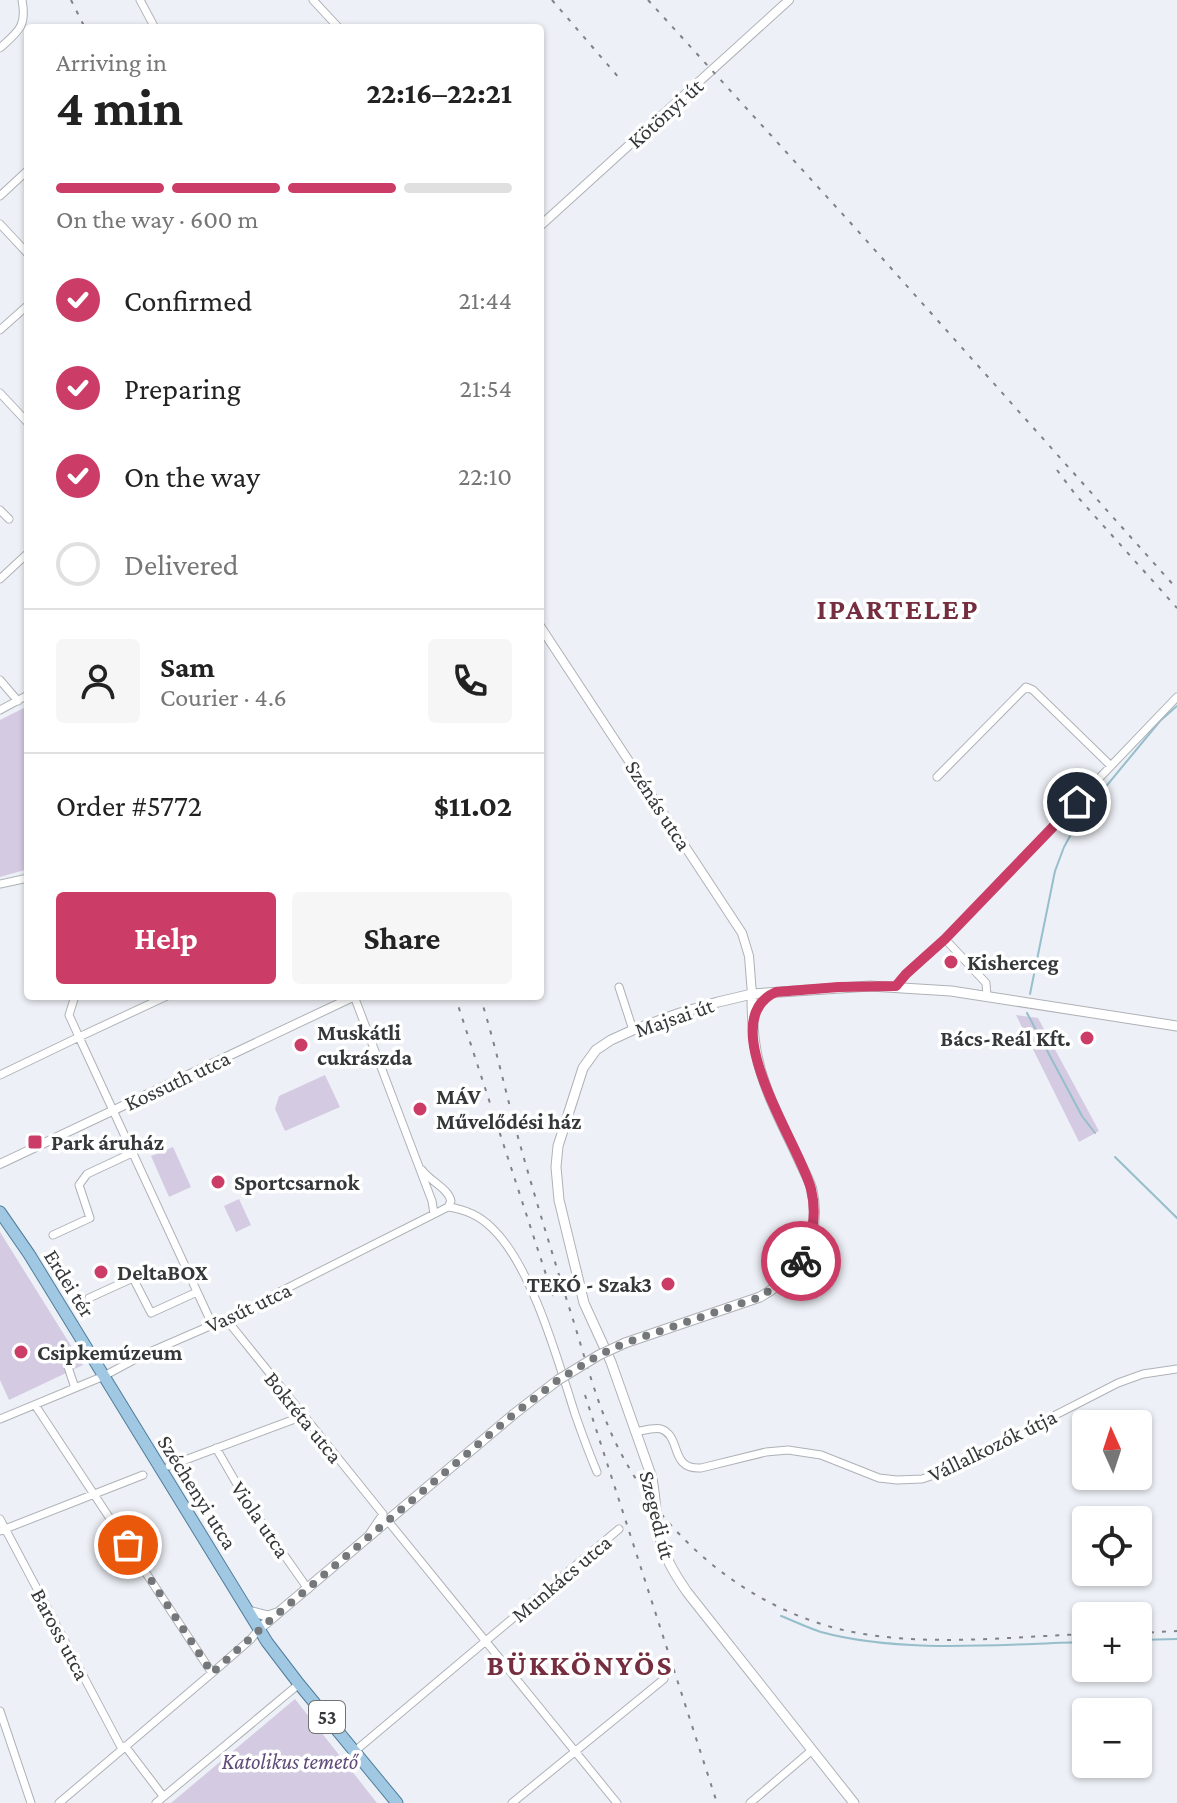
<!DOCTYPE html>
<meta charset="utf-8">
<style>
body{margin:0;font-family:"Crimson Pro",serif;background:#f6f6f6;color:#222;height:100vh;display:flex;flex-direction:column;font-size:30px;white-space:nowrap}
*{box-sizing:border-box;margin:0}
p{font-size:26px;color:#767676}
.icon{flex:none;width:44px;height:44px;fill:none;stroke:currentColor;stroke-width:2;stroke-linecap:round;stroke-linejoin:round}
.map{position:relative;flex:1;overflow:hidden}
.details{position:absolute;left:24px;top:24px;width:520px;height:976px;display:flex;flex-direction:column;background:#fff;border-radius:8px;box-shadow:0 2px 6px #0004}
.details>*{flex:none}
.needle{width:52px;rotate:357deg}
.controls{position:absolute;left:1072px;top:1410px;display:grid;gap:16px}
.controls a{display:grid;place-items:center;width:80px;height:80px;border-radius:8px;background:#fff;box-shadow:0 2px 6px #0004;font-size:40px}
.pin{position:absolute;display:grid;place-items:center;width:68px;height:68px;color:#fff;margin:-34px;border:4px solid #fff;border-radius:50%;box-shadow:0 2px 8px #0007}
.courier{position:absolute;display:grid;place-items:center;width:80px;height:80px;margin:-40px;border:6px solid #cb3d66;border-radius:50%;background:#fff;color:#222;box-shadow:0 2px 10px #0007}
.summary em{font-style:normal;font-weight:700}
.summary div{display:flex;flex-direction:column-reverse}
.summary{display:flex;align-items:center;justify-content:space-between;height:136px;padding:0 32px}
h1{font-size:52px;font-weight:700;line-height:60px}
.bar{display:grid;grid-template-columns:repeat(4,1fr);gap:12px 8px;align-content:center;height:96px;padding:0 32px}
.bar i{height:10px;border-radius:6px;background:#e0e0e0}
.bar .current{background:#cb3d66}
.bar p{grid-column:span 4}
.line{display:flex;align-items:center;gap:20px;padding:0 32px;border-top:2px solid #e0e0e0}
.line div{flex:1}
.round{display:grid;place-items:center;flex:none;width:84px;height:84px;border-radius:8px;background:#f6f6f6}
ol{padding:0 32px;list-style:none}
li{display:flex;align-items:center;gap:24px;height:88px}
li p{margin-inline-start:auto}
li .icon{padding:8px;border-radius:50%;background:#cb3d66;color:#fff;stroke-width:4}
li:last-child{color:#767676}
li i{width:44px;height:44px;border:4px solid #e0e0e0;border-radius:50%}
.cta{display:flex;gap:16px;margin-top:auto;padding:16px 32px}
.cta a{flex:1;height:92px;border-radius:8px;background:#cb3d66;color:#fff;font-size:32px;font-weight:700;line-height:92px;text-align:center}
.cta a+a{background:#f6f6f6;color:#222}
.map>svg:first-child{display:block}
.green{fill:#d4cbe2}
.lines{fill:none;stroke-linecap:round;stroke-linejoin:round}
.stream{stroke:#96becb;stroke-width:2}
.minor-casing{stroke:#aeb2b7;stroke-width:9}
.tertiary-casing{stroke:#aeb2b7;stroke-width:10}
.secondary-casing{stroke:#aeb2b7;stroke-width:11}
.primary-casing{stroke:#517d9b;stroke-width:13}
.minor{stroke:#fff;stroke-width:7}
.tertiary{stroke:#fff;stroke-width:8}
.secondary{stroke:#fff;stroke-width:9}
.primary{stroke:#a0c8e3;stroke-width:11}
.rail{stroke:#808286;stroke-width:2;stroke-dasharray:4 8;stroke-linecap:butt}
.secondary-bridge-casing{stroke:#aeb2b7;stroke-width:11;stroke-linecap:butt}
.secondary-bridge{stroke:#fff;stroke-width:9}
.done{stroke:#75787b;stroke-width:8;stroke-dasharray:0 14.4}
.route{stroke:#cb3d66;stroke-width:10}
.poi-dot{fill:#cb3d66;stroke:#fff;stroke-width:3}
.labels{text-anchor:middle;stroke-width:7;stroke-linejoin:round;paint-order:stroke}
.shield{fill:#fff;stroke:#727374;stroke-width:2}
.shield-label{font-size:20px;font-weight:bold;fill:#353739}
.street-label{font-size:22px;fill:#353739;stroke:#fff}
.poi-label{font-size:22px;font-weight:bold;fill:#353739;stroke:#fff;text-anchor:start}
.park-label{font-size:22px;font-style:italic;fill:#5f4b78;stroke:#fff}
.district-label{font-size:30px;font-weight:bold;letter-spacing:2px;fill:#742e3f;stroke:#fff}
</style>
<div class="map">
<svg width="1177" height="1803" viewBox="0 0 1177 1803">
<rect width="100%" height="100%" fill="#edf0f6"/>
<path class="green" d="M28,706V869L0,877V720Z
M1016,1015L1038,1018L1099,1131L1079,1142Z
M325,1075L340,1107L285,1131L275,1109L279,1096Z
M173,1147L191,1187L169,1197L151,1156Z
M239,1199L251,1225L236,1232L224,1206Z
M0,1232L83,1365L9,1400L0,1380Z
M295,1699L377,1803H171Z"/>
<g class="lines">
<path class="stream" d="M1030,994L1055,871L1064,847L1080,818L1160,721L1177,706
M1027,1013L1082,1116L1095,1133
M1115,1157L1177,1218
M781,1616C794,1621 808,1628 821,1632C901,1654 1004,1644 1086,1642
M1138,1640L1177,1639"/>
<g class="minor-casing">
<path id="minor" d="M140,0L155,28
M313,0L339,28
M0,48C19,31 27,26 22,0
M0,196L28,170
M0,224L28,254
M0,330L28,305
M0,393L28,423
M0,510L9,519
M0,579L28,553
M0,680L18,701
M0,710L28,695
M937,777L1026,687L1033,690L1111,766
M0,884L28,878
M945,939L986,983L987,996
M896,986L906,974L945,939L1177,697
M619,987L633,1030
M75,996L69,1015L79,1037L167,996
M354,996L432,1201L434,1214
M0,1075L79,1037L212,1324
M422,1170C431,1182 448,1188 451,1201L448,1207
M448,1207C464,1209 480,1216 492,1228C532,1266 558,1361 575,1414C582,1434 589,1453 597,1472
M53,1235L90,1218L79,1185L87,1174L132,1153
M89,1298L133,1278L151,1313L197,1292
M226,1319L383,1514L370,1533
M65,1358L75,1388
M35,1405L212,1673
M0,1419L104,1376L143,1355L226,1319L448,1207
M635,1432C642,1431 654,1427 661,1429C682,1436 669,1470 701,1468L766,1452L788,1450L821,1455L879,1478L897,1480L922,1479L946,1471L1118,1383L1143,1374L1177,1369
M216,1448L249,1505L308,1589
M169,1466L303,1416
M0,1519L122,1749
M388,1521L617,1803
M0,1531L143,1475
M0,1711L31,1803
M125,1746L163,1796
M355,1751L619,1529
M59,1803L212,1673L251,1639L259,1629
M156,1803L299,1684
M512,1803L664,1679
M750,1803L811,1751"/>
</g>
<g class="tertiary-casing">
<path id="tertiary" d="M540,226L789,0
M540,626L742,933L749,956L752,994
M0,1164L355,996"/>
</g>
<g class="secondary-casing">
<path id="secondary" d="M625,1343L760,1297C800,1275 822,1237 812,1190C810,1181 804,1171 800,1162C789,1137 774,1111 765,1084C754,1055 752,1026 752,994
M248,1611L268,1616L277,1613
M259,1629L514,1414L558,1380
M854,1803L687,1592C674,1573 663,1555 659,1533C655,1514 656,1494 651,1475L611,1362L584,1303L559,1200L556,1167L558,1146L583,1068L596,1050L611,1040L633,1030L680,1013L718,1002L752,994L870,986L951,991L1177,1026"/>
</g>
<g class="primary-casing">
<path id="primary" d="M0,1212L29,1254L267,1642L299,1684L397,1803"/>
</g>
<use href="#minor" class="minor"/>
<use href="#tertiary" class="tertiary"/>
<use href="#secondary" class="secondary"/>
<use href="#primary" class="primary"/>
<path class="rail" d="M71,0L85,28
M552,0L620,79
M648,0L857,230L1177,589
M1057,470L1075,494L1177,608
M455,996L553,1296
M480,996C494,1040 504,1085 516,1130C532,1188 550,1246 568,1304C585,1355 597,1410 623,1457C668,1540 747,1606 839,1629C917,1648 1006,1637 1086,1634
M585,1395L717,1803
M1138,1633L1177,1631"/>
<g class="secondary-bridge-casing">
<path id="secondary-bridge" d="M558,1380L599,1355L625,1343"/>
</g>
<use href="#secondary-bridge" class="secondary-bridge"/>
</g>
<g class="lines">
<path class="done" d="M128,1545L212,1673L267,1623L514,1414L558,1380L599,1355L625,1343L760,1297L786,1279L801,1261"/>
<path class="route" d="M801,1261C813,1239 817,1213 811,1189C801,1147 711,1020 776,992L839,987L896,986L906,974L945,939L1077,802"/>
</g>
<g class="poi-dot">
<circle cx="951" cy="962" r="8"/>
<circle cx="1087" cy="1038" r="8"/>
<circle cx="301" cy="1045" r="8"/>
<circle cx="420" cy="1109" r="8"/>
<rect x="27" y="1134" width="16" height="16" rx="4"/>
<circle cx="218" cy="1182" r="8"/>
<circle cx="101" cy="1272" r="8"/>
<circle cx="668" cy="1284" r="8"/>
<circle cx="21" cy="1352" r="8"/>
</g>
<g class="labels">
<rect class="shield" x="309" y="1701" width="36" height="32" rx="6"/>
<g class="shield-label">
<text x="327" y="1724">53</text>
</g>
<g class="street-label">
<text transform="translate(665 113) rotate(-42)" y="8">Kötönyi út</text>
<text transform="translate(659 805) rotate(57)" y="8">Szénás utca</text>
<text transform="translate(674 1017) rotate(-19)" y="8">Majsai út</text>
<text transform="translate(177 1080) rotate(-25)" y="8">Kossuth utca</text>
<text transform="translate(70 1283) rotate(58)" y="8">Erdei tér</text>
<text transform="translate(248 1307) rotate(-25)" y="8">Vasút utca</text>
<text transform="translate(304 1417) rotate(51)" y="8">Bokréta utca</text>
<text transform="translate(992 1445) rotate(-26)" y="8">Vállalkozók útja</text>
<text transform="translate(198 1492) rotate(58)" y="8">Széchenyi utca</text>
<text transform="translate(658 1515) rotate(76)" y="8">Szegedi út</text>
<text transform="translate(261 1519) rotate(56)" y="8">Viola utca</text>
<text transform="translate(561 1578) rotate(-40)" y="8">Munkács utca</text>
<text transform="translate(61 1634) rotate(62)" y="8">Baross utca</text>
</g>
<g class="poi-label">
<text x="967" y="970">Kisherceg</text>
<text x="317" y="1040">Muskátli<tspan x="317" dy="25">cukrászda</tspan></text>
<text x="1071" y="1046" text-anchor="end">Bács-Reál Kft.</text>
<text x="436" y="1104">MÁV<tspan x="436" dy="25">Művelődési ház</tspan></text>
<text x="51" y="1150">Park áruház</text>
<text x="234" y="1190">Sportcsarnok</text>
<text x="117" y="1280">DeltaBOX</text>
<text x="652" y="1292" text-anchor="end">TEKÓ - Szak3</text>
<text x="37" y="1360">Csipkemúzeum</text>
</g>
<g class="park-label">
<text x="290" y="1769">Katolikus temető</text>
</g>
<g class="district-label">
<text x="898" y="619">IPARTELEP</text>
<text x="580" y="1675">BÜKKÖNYÖS</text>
</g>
</g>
</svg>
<div class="controls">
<a><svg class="needle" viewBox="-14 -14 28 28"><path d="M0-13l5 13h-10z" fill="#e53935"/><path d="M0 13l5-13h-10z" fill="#767676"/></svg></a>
<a><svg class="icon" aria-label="locate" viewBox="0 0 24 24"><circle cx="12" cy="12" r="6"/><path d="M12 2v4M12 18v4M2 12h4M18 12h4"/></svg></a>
<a>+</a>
<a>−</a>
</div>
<div class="pin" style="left:128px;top:1545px;background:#ea580c"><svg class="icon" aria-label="bag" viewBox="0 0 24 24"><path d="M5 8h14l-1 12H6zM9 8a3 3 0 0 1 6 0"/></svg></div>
<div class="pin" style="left:1077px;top:802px;background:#1f2937"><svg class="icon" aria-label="home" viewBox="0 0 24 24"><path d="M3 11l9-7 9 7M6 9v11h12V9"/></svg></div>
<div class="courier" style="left:801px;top:1261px"><svg class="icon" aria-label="bike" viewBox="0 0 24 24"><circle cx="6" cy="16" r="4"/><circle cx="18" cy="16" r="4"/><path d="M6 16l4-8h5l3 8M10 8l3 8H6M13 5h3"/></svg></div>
<section class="details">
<div class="summary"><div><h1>4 min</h1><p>Arriving in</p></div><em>22:16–22:21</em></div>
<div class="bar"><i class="current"></i><i class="current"></i><i class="current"></i><i></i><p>On the way · 600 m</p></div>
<ol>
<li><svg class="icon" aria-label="check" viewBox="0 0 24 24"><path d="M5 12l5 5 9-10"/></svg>Confirmed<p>21:44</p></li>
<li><svg class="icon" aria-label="check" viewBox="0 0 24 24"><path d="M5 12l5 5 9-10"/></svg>Preparing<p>21:54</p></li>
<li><svg class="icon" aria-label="check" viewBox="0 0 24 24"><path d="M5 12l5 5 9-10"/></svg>On the way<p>22:10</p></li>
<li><i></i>Delivered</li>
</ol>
<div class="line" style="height:144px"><a class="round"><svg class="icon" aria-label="person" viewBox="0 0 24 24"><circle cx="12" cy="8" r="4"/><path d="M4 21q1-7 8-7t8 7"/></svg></a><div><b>Sam</b><p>Courier · 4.6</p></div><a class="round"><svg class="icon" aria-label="phone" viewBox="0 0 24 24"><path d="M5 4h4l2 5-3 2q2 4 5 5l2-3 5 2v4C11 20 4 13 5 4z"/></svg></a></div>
<div class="line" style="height:104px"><div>Order #5772</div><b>$11.02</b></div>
<div class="cta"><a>Help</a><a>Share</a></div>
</section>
</div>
